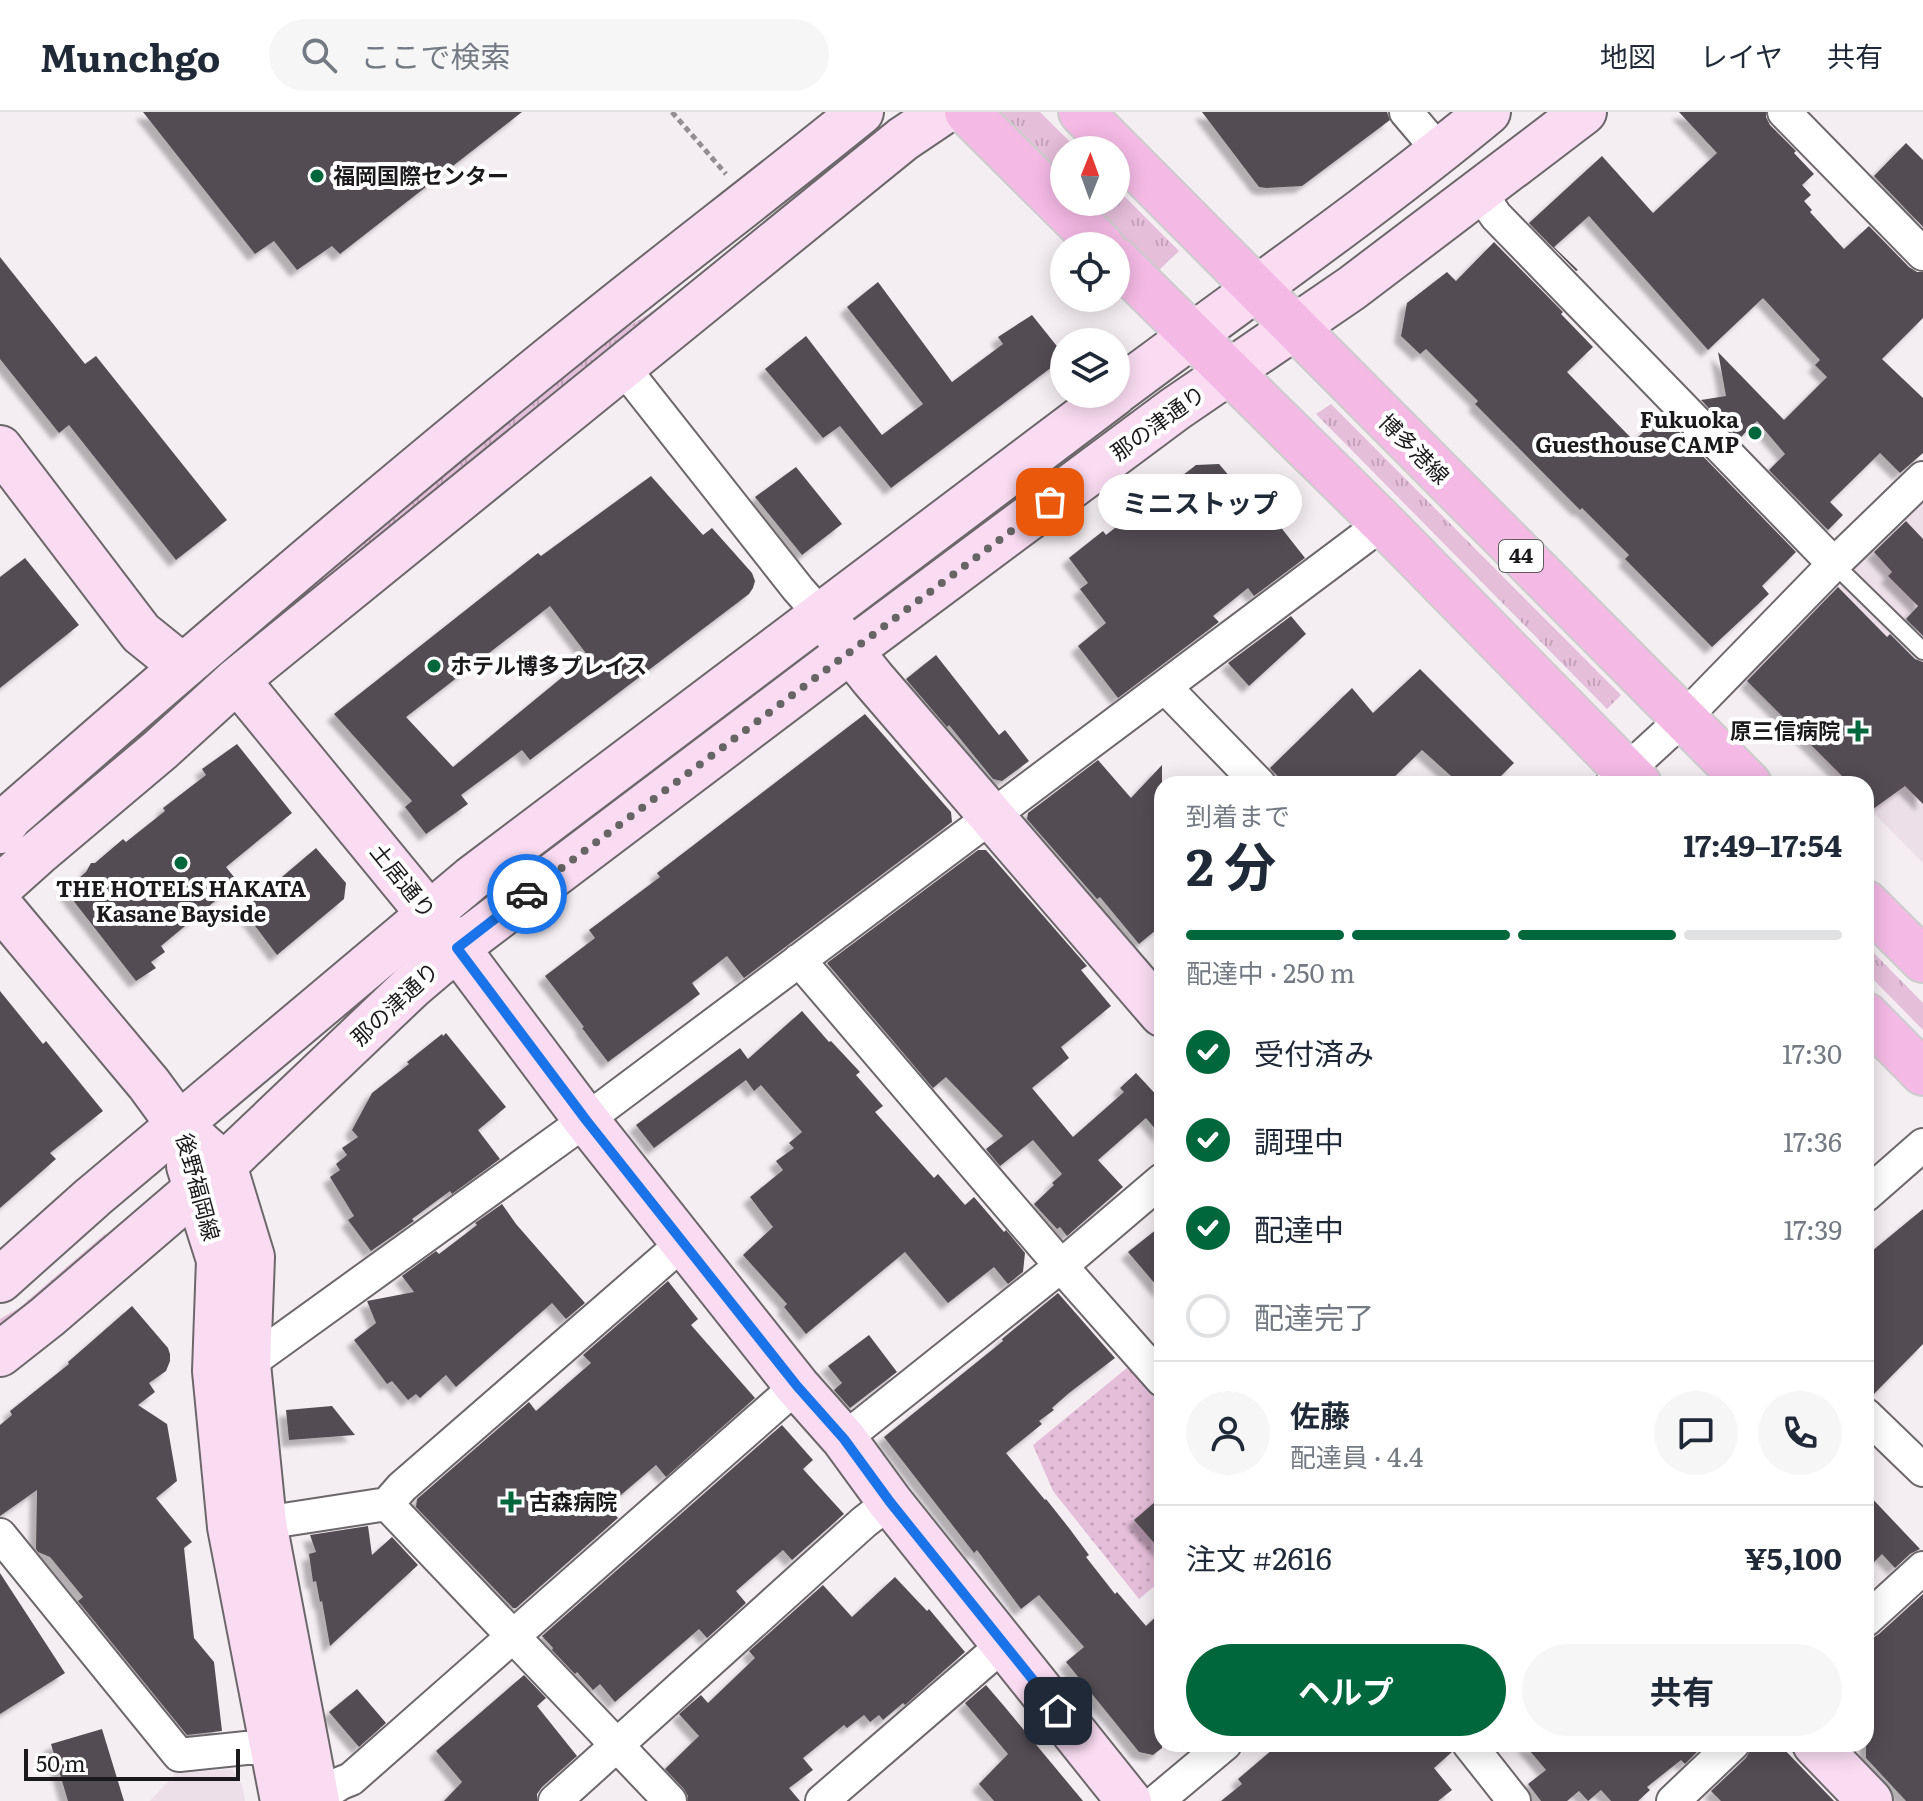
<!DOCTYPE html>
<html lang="ja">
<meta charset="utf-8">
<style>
body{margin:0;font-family:Literata,"Noto Sans JP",serif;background:#f6f6f7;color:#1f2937;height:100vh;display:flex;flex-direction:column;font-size:30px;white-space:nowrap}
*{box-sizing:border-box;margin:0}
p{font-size:26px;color:#747a83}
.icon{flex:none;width:44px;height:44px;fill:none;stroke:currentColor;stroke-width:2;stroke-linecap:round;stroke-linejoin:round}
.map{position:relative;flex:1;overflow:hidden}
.side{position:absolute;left:1154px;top:664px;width:720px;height:976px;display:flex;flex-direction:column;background:#fff;border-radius:24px;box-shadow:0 4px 20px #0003}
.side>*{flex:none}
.needle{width:52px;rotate:1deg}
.tools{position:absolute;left:1050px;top:24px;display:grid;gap:16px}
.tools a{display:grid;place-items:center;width:80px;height:80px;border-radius:50%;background:#fff;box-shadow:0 4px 20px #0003;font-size:40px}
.scale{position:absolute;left:24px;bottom:20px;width:216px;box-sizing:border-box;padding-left:8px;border:4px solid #1b191b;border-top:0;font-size:22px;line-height:28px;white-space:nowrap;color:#1b191b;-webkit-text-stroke:6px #fff;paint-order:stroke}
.pin{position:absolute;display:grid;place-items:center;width:68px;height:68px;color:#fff;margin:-34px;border-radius:16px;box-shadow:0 4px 12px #0006}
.courier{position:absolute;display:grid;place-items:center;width:80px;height:80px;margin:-40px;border:6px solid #1a73e8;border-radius:50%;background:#fff;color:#222;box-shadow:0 2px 10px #0007}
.bubble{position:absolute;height:56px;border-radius:28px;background:#fff;box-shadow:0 4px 20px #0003;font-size:26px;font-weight:700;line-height:56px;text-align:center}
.headline em{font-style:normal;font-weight:700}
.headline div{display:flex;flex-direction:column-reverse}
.headline{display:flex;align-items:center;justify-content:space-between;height:136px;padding:0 32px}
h1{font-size:52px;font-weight:700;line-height:60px}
.bar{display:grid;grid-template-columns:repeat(4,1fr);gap:12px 8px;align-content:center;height:96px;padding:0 32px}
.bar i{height:10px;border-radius:6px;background:#e0e1e3}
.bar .active{background:#00673c}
.bar p{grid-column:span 4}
.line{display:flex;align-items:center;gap:20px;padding:0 32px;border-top:2px solid #e0e1e3}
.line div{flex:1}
.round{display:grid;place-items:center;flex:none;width:84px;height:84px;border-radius:42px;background:#f6f6f7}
ol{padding:0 32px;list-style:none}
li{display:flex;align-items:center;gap:24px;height:88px}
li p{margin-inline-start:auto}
li .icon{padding:8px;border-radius:50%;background:#00673c;color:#fff;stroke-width:4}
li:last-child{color:#747a83}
li i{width:44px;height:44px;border:4px solid #e0e1e3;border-radius:50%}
.cta{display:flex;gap:16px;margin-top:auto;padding:16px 32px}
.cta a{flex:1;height:92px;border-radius:48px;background:#00673c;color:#fff;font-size:32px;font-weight:700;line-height:92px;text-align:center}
.cta a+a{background:#f6f6f7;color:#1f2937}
header{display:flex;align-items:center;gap:48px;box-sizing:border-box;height:112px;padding:0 40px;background:#fff;border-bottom:2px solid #e0e1e3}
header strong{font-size:38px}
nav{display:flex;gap:44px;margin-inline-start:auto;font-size:28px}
.search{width:560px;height:72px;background:#f6f6f7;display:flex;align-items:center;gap:20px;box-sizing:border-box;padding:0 28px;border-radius:44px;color:#747a83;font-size:30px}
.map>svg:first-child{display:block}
.built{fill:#ecdfe8}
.grass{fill:url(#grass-tufts)}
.park{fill:url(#park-dots)}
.building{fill:#534e52;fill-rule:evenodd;filter:url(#shadow)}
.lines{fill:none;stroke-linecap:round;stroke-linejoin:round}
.lane-casing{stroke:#6c676b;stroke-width:20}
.street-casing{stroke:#6c676b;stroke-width:36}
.secondary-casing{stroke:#6c676b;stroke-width:48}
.primary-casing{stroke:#cdcccd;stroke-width:48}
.path{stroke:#928e91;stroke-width:5;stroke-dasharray:6 4;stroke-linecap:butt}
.lane{stroke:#fff;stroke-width:16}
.street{stroke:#fff;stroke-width:32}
.secondary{stroke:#fadcf2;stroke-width:44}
.primary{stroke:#f4b9e5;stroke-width:44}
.done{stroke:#676466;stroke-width:8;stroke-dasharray:0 14.4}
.route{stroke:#1a73e8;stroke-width:10}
.poi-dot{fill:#00673c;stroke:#fff;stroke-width:3}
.labels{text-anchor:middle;stroke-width:8;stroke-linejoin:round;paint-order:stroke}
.shield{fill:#fff;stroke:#5f5e5f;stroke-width:2}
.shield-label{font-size:20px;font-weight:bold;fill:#1b191b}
.poi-label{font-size:22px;font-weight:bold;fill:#1b191b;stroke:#fff;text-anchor:start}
.street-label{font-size:22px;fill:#1b191b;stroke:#fff}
</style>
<header>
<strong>Munchgo</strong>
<div class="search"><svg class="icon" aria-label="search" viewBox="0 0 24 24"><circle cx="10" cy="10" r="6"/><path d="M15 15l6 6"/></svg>ここで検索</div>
<nav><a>地図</a><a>レイヤ</a><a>共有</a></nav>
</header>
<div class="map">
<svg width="1923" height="1689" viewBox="0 0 1923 1689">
<defs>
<pattern id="grass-tufts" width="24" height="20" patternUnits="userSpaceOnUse" patternTransform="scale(2)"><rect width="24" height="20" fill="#e5beda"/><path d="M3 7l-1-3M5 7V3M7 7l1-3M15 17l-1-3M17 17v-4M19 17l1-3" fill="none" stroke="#c4a3ba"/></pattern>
<pattern id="park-dots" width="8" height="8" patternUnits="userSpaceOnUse" patternTransform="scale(2)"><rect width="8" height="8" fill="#e5beda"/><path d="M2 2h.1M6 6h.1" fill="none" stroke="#c4a3ba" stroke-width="1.8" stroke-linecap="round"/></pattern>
<filter id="shadow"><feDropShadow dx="-7" dy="7" stdDeviation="2" flood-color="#0004"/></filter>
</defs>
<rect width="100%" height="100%" fill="#f4eef2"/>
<path class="built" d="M1923,385V751L1866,693V672H1845L1742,567Z
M232,1657L242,1673L245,1689H150L176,1661Z"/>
<path class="grass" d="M999,0H1040L1078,38H1064V68L1001,5Z
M1116,76L1179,139L1156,161L1086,90H1116Z
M685,178L252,538L145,613L577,248Z
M1331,292L1621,583L1607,597L1316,302Z
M1866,833L1923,891V918L1866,860Z
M105,1122L110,1128L0,1222V1207L19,1196Z"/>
<path class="park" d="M1133,1251L1162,1285V1468L1139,1487L1053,1379L1033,1333Z"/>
<path class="building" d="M143,0H522L340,142L332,134L297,158L274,129L255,142Z
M1202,0H1387L1390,8L1302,74L1266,76L1259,75Z
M1679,0H1766V5L1770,13L1796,39L1794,41L1814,62L1802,73L1811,83L1804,89L1812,98L1810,100L1844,137L1869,114L1909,155L1917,160H1923V206L1882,247L1923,286V341L1900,361L1880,341L1830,390L1843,403L1828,418L1769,358L1785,342L1757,309L1739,327L1701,288L1726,284L1718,240L1784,308L1827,265L1815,253L1820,248L1763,186L1708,238L1589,104L1554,135L1578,158L1576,159L1529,111L1602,44L1653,101L1717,41Z
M1906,31L1923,48V115L1874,64Z
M1494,130L1563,200L1561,202L1593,235L1567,260L1634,329L1662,302L1796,440L1762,474L1769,482L1712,535L1625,447L1629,443L1582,396L1580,398L1475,292L1478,289L1426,237L1420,242L1401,224L1407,191L1447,160L1456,169Z
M0,145L85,252L96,244L227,408L176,448L69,313L59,321L0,247Z
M878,170L952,270L1003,232L998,225L1032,203L1064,243V246L891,376L840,314L823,326L765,257L806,224L882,323L923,292L847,195Z
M1219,352L1248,386L1252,383L1266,401L1268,399L1305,446L1254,484L1248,476L1213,504L1219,510L1118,586L1078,534L1106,511L1080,477L1088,471L1069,446L1103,419L1106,423L1196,353Z
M796,355L842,412L802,443L755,385Z
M651,364L703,423L712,416L752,461L755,469L753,476L749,482L530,648L522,638L461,683L468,692L426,722L405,695L412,689L334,602L538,441L541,444ZM550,494L588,544L453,655L406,605Z
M1906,409L1923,427V524L1906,507L1918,494L1888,464L1892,460L1874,440Z
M25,446L79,513L0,576V465Z
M1838,475L1887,525L1890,522L1915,547L1923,550V692L1905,674L1866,702V672H1850L1747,569Z
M1291,504L1306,522L1249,574L1228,551Z
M936,543L999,623L1005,618L1029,649L1002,669L993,667L949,613L947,615L906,567Z
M1420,557L1514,651L1493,672H1460L1422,638L1387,672H1285L1270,656L1352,576L1373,601Z
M865,602L951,700L952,710L744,866L727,844L692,871L700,882L608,950L582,916L584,915L545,864L595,826L589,818L660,765L657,761Z
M237,632L292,701L226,755L238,770L161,834L165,840L151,850L156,856L136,869L65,778L86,760L91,751H95L123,727L126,730L165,699L163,696L206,663L202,657Z
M1098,648L1131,686L1162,653V813L1139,832L1100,785L1097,787L1027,707L1028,701Z
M316,736L346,771L344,787L277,843L243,798Z
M978,738H986L1087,854L1081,858L1111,894L1061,935L1069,946L1032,976L1073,1025L1124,980L1120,976L1136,961L1162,989V1025L1146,1006L1098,1048L1123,1075L1067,1124L1060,1115L1057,1117L1034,1092L1054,1073L1052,1071L1062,1062L1033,1028L1000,1054L986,1037L1003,1024L946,965L933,976L827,851Z
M0,879L43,932L46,929L103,999L50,1041L56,1047L0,1096Z
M802,899L829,930L831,929L860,960L856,963L883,994L875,1000L934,1066L938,1062L965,1093L974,1085L1004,1120L1006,1118L1025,1141L1023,1160L1008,1172L994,1155L948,1191L905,1140L806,1222L784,1195L787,1192L743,1143L773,1115L750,1085L783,1058L776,1049L794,1036L789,1031L802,1020L761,973L754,979L746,968L654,1036L636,1013L740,936L748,947Z
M446,921L506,995L478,1018L500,1047L452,1082L450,1079L412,1107L414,1109L371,1139L348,1108L354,1104L330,1065L340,1058L336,1052L347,1043L342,1036L358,1025L352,1018L372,981L409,952L407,950L442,922L443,924Z
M502,1092L516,1112L585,1191L566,1207L552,1191L456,1275L446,1263L420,1286L416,1282L408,1288L392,1269L387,1272L354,1228L376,1211L367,1189L414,1180L402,1164L436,1139L439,1142L477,1113L475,1111Z
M1923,1097V1232L1871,1285H1866V1144Z
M1162,1113V1180L1128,1140Z
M668,1169L698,1207L691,1213L755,1286L666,1365L656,1353L608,1394L618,1406L516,1496H513L416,1395L417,1387L529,1290L536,1299L591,1251L583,1243Z
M1058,1181L1115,1246L1069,1281L1052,1296L1054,1298L1039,1309L1042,1312L1006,1341L1045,1388L1046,1387L1069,1416L1089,1443L1086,1445L1115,1482L1117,1480L1146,1514L1162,1499V1636L1153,1643L1139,1640L1066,1550L1084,1535L1039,1483L1021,1497L977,1438L974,1441L884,1325L1003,1229L1002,1227Z
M132,1194L168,1236L170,1242V1249L166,1259L149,1271L155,1280L138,1293L167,1312L177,1369L156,1386L192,1430L184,1436L194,1526L214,1550L222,1619L187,1623L78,1489L83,1485L50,1445L38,1440L36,1437L37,1378L0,1404V1313L12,1303L10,1299L69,1252L68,1250Z
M869,1223L897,1260L850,1296L834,1278L842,1271L828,1254Z
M332,1294L355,1323L289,1328L286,1298Z
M782,1313L813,1348L803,1357L844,1402L792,1448L783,1438L736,1479L746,1491L707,1526L699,1517L615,1590L600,1572L593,1578L577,1560L575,1562L552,1538L553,1536L542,1524Z
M1866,1380L1920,1437L1910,1442L1895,1456L1882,1442L1866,1458Z
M1162,1384V1440L1134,1408Z
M368,1414L372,1443L392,1425L418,1453L330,1534L322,1489L320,1490L316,1469L313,1470L309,1442L316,1440L310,1423Z
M0,1461L65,1561L0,1602Z
M895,1465L927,1499L929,1497L965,1540L905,1593L903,1591L883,1608L879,1603L870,1610L864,1603L847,1616L844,1613L803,1646L813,1658L789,1676L800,1689H688V1684L684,1677L665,1657L699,1624L679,1602L701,1583L708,1591L755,1546L749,1539L823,1473L852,1505Z
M1923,1482V1689H1906L1866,1646V1530L1879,1522Z
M524,1563L546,1586L537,1594L577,1644L542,1675L537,1682V1689H444L462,1670L436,1639Z
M986,1573L1004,1594L1083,1689H994L979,1672L1008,1642L965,1591Z
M357,1577L386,1611L359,1635L329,1600Z
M102,1617L124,1689H68L51,1632Z
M1279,1632H1450L1452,1640L1434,1656L1452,1678L1438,1689H1221L1242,1672L1238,1667Z
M1524,1632H1705L1685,1652L1681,1648L1647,1675L1650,1678L1638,1689H1611L1601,1678L1588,1689L1579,1679L1567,1689H1541L1528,1672L1546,1658Z
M1754,1632H1779L1834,1689H1721L1711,1679L1746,1646Z"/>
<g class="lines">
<g class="lane-casing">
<path id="lane" d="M1834,452L1923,539"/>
</g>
<g class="street-casing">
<path id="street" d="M1406,0L1440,40
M1784,0L1923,142
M1479,79L1496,104L1834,452
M622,254L798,477L821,503
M1165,575L1259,672
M1612,672L1684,606L1834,452L1923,366
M799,848L1061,1154L1162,1268
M1866,1083L1923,1033
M248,1252L586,1008L1383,411
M1866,1303L1923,1358
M844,1327L1061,1154L1162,1068
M387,1392L670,1689
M264,1411L387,1392L402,1375L684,1130
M0,1423L179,1643L246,1636H272L292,1633
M1866,1508L1923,1456
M1469,1632L1514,1689
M317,1686L341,1671L351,1667L797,1274
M555,1689L864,1410L890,1390
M822,1689L1004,1532
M1157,1689L1225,1632
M1673,1689L1733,1632"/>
</g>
<g class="secondary-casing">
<path id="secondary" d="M1116,280C1240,187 1368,99 1488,0
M0,336L141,521L182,554
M833,517L873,567L1162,902
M237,568L457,836L586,1008L797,1274L844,1327L890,1390L1129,1689
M0,719L10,705C195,543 381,383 572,229C668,151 766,77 861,0
M0,775L39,740L160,638L237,568L903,27L943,0
M0,794L149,972L179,1013L224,1053L252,1145L248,1252L264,1411L317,1689
M189,1054L219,1148L215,1259L230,1415L283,1689
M0,1168L93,1085L471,767L1114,282
M0,1242L47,1205L224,1053L411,875L457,836L850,539L1175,297L1352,176L1584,0
M1815,1632L1870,1689"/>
</g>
<g class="primary-casing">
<path id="primary" d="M967,0L1102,134
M1081,0L1749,672
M1116,148L1383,411L1639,672
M1866,791L1923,848
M1866,903L1923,961"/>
</g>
<path class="path" d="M672,0L726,62"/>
<use href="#lane" class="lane"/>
<use href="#street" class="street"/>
<use href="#secondary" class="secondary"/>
<use href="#primary" class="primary"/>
</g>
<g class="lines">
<path class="done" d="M527,782L1050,390"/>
<path class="route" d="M527,782L457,836L586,1008L797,1274L844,1327L890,1390L1058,1599"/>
</g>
<g class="poi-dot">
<circle cx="317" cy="64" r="8"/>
<circle cx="1755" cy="321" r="8"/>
<circle cx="434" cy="554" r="8"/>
<path d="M1854 607h8v8h8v8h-8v8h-8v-8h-8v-8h8z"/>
<circle cx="181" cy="751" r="8"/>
<path d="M507 1378h8v8h8v8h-8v8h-8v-8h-8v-8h8z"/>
</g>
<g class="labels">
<rect class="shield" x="1499" y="428" width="44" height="32" rx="6"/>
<g class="shield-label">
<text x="1521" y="451">44</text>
</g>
<g class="poi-label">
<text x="333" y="72">福岡国際センター</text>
<text x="1739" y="316" text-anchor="end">Fukuoka<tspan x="1739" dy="25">Guesthouse CAMP</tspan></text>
<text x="450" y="562">ホテル博多プレイス</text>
<text x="1840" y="627" text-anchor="end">原三信病院</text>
<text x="181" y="785" text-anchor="middle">THE HOTELS HAKATA<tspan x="181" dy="25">Kasane Bayside</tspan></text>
<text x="529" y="1398">古森病院</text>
</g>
<g class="street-label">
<text transform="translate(1158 311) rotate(-36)" y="8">那の津通り</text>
<text transform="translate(1414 337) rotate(45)" y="8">博多港線</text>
<text transform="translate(403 769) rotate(51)" y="8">土居通り</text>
<text transform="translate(395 892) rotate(-43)" y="8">那の津通り</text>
<text transform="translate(198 1075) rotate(75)" y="8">後野福岡線</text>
</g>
</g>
</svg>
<div class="tools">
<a><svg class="needle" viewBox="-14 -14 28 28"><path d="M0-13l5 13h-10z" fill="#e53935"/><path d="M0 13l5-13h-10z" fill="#747a83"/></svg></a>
<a><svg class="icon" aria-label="locate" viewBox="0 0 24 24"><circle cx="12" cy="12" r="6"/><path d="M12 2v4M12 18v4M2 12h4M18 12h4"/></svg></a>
<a><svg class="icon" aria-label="layers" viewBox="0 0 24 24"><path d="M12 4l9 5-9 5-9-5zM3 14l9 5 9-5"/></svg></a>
</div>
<div class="scale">50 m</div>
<div class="pin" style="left:1050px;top:390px;background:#ea580c"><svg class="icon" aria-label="bag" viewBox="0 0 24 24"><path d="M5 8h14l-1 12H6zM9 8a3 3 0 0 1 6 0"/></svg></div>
<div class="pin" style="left:1058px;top:1599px;background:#1f2937"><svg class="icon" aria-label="home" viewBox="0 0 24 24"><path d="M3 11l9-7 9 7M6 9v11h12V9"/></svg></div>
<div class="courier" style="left:527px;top:782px"><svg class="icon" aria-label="car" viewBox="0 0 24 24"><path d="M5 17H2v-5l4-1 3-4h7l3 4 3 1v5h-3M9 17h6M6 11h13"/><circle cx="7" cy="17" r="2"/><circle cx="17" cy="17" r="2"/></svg></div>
<div class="bubble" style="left:1098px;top:362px;width:204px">ミニストップ</div>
<section class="side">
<div class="headline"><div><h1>2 分</h1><p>到着まで</p></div><em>17:49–17:54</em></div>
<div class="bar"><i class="active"></i><i class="active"></i><i class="active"></i><i></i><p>配達中 · 250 m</p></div>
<ol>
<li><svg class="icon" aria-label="check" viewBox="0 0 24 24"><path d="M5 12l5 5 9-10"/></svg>受付済み<p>17:30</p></li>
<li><svg class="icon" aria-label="check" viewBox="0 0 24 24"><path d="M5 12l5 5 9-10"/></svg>調理中<p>17:36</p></li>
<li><svg class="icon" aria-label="check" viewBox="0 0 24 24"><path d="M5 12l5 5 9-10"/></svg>配達中<p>17:39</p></li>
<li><i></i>配達完了</li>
</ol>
<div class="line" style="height:144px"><a class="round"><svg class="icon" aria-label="person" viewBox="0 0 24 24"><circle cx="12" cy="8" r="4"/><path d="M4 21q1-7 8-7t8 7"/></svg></a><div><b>佐藤</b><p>配達員 · 4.4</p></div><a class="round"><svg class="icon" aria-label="chat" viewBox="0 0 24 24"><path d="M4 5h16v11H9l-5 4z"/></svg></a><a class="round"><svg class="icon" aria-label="phone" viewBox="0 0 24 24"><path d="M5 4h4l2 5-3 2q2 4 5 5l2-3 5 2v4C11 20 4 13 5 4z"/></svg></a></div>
<div class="line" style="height:104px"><div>注文 #2616</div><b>¥5,100</b></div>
<div class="cta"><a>ヘルプ</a><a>共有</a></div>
</section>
</div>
